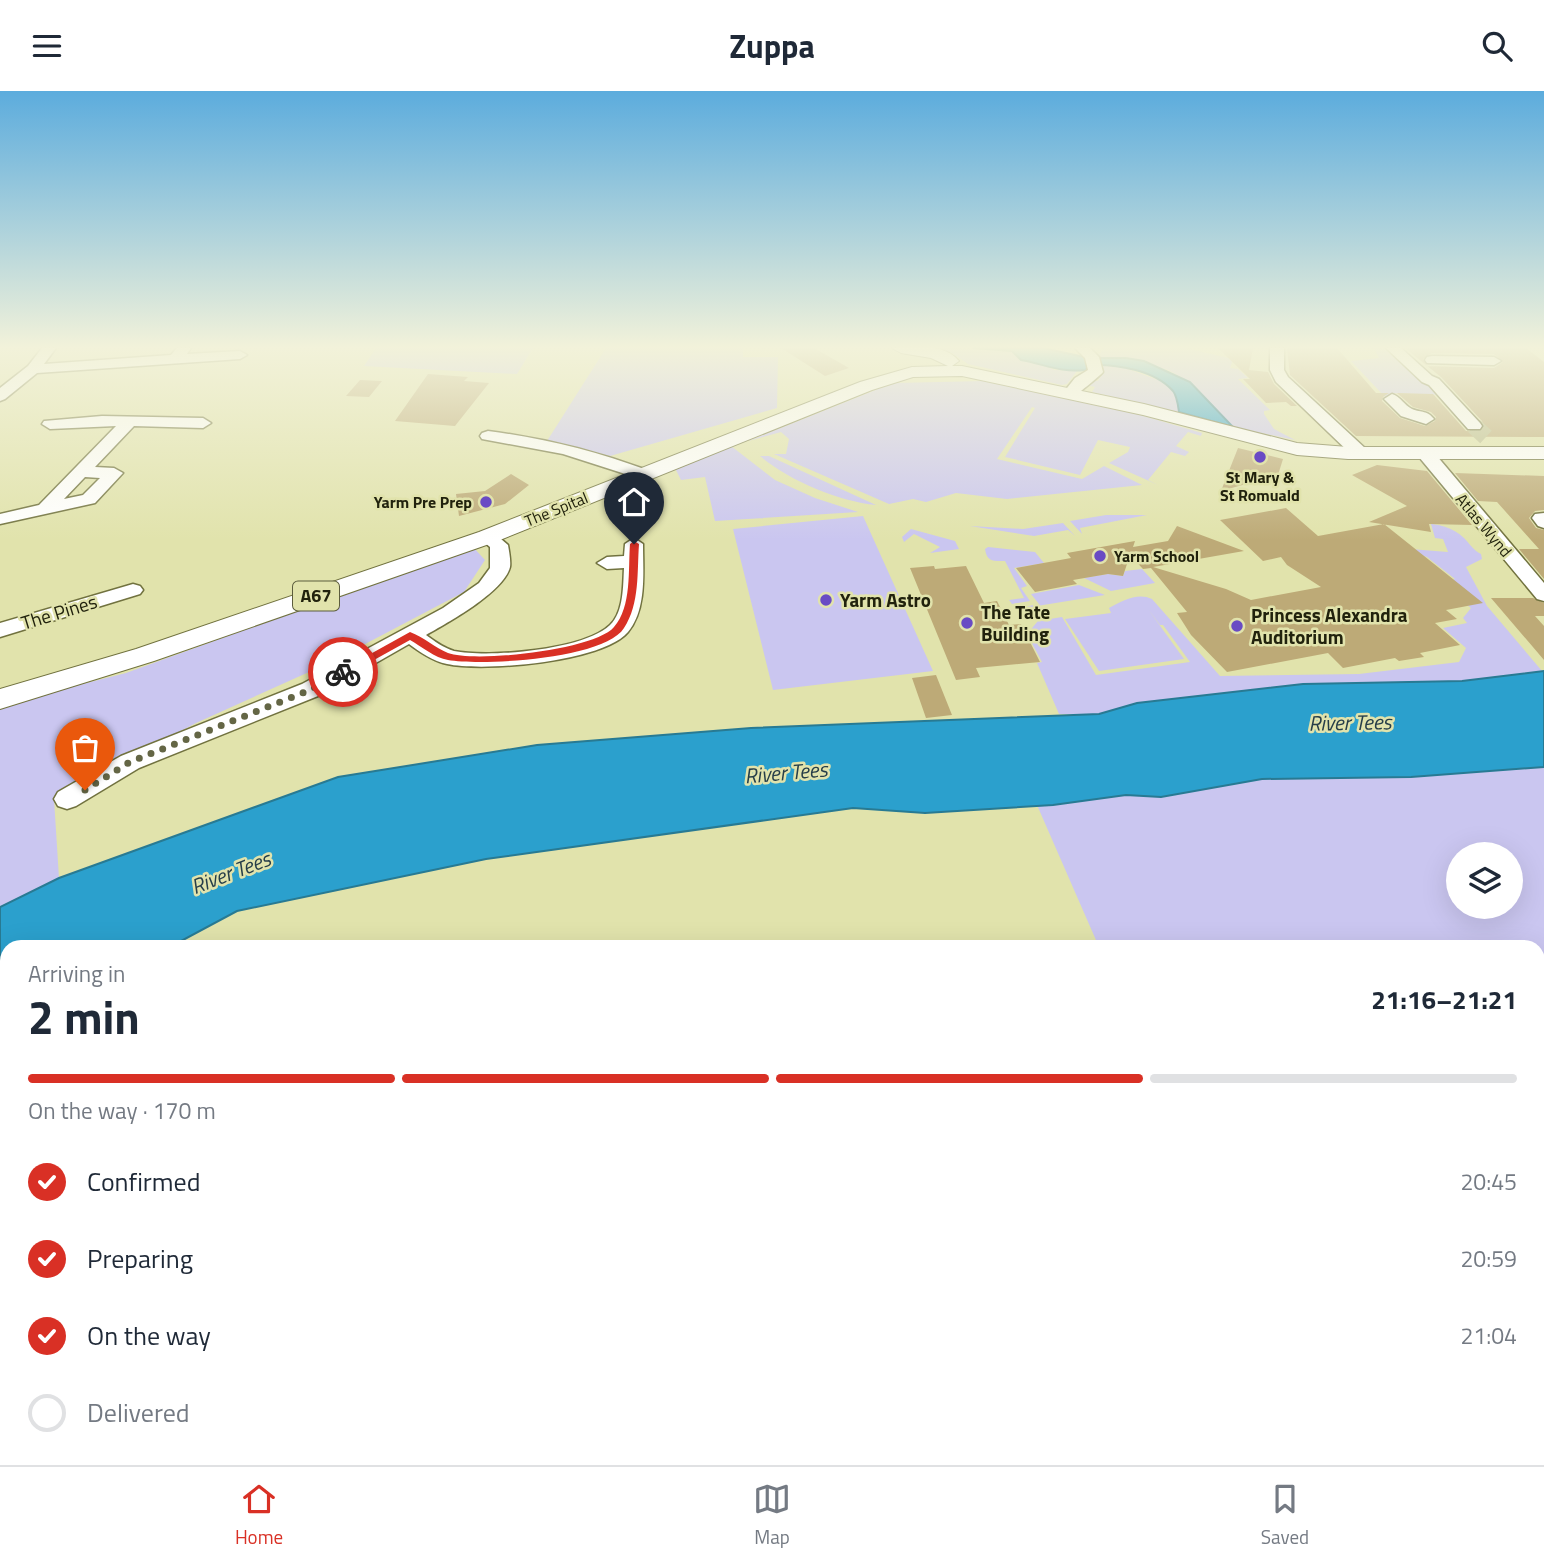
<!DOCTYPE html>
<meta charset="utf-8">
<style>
body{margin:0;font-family:"Titillium Web",sans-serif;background:#f2f2f3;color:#1f2937;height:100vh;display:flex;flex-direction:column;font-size:26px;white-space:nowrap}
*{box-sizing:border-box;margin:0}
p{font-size:23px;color:#747a83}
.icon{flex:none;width:38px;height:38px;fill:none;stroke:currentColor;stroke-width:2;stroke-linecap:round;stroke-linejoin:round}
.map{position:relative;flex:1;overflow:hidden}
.details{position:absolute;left:0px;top:849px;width:1545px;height:527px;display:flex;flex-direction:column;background:#fff;border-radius:21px 21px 0 0;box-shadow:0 7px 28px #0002}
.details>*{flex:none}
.buttons{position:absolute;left:1446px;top:751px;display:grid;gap:14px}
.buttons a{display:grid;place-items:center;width:77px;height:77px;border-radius:50%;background:#fff;box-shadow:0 7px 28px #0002;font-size:35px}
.pin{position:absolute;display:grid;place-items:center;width:60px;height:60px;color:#fff;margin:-72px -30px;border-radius:50% 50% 50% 0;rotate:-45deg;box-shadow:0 0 7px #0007}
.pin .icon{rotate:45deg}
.courier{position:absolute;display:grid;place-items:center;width:70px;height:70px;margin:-35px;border:5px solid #d93025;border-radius:50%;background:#fff;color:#222;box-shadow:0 2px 9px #0007}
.summary em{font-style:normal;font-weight:700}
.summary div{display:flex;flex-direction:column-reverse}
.summary{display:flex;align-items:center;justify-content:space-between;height:119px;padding:0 28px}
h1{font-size:46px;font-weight:700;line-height:52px}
.bar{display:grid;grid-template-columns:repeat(4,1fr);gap:10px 7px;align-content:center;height:84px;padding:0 28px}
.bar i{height:9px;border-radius:5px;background:#e0e1e3}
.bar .on{background:#d93025}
.bar p{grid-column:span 4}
ol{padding:0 28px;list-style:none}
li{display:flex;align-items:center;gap:21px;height:77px}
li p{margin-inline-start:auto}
li .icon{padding:7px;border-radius:50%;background:#d93025;color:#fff;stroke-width:4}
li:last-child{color:#747a83}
li i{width:38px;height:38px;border:4px solid #e0e1e3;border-radius:50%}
header{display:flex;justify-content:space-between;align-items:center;height:91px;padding:0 28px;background:#fff;font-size:32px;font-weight:700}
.tab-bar{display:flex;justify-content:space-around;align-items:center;height:98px;border-top:2px solid #e0e1e3;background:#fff;font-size:19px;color:#747a83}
.tab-bar a{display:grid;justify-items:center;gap:4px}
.tab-bar .on{color:#d93025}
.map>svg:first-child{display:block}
.green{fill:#cac6f0;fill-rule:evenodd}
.water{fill:#2ba0cd;stroke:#287a93;stroke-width:2}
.building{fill:#bdaa77;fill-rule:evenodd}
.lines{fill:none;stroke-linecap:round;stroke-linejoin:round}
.minor-tunnel{stroke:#bbbc8c;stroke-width:17;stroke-dasharray:17 8;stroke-linecap:butt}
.minor-casing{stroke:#71723f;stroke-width:3}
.major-casing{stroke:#71723f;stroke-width:2}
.minor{fill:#fff;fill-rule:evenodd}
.major{fill:#fff;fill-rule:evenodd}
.route{fill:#d93025}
.done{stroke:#646645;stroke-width:7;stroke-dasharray:0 12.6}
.poi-dot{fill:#694bc4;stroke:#e1e3ac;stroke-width:2.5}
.labels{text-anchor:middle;stroke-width:5;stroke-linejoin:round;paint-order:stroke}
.far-poi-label{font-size:16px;font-weight:bold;fill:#21220d;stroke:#e1e3ac}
.far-street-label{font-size:16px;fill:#21220d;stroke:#e1e3ac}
.shield{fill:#e1e3ac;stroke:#5b5c3d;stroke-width:2}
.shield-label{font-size:18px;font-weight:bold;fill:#21220d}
.poi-label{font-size:19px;font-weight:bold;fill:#21220d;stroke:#e1e3ac;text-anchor:start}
.street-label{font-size:19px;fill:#21220d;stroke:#e1e3ac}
.water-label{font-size:21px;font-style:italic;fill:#263e49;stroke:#e1e3ac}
</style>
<header><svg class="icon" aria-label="menu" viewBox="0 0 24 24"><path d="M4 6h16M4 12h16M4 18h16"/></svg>Zuppa<svg class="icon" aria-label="search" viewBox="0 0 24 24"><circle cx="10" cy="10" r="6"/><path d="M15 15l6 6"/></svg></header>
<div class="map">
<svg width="1544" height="1374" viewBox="0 0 1544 1374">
<rect width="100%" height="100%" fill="#e1e3ac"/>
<path class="green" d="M376,257H533L517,283L364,275Z
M606,257H743V266H778L777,317L610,365L547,350Z
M936,257L1012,260L1021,269L1036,271L1055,279L1077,280L1067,293L1062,294L968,273L952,262Z
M1104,257H1185L1233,268L1230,277L1238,278L1248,287L1238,288L1270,319L1264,320V323L1274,338L1295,349L1233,336L1190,291L1168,279L1126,267L1097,266Z
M1374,257L1391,259L1443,304L1390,302L1395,308H1387L1351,270L1379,267Z
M1114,273L1161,290L1175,302L1179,321L1092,301L1095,296L1087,294L1090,289L1098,290L1103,282L1099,274Z
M985,290L1140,324L1202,342L1201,345L1188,341L1176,355L1189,361L1185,365L1171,361L1148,389L1158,394L1109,372L1128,361L1130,356L1098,349L1080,384L1005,366L1035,317L1032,316L997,368L1082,388L1104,375L1142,394L1007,408L956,402L926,411L913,408L889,413L774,363H786L789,348L781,341L748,350L893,292Z
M731,355L775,389L815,407L858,421L715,430L705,386L681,389L674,375Z
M760,365H769L876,414C838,410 790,390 760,365Z
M1106,424H1147L1080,437L1082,443L1070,430Z
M863,425L933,580L773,599L733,438Z
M1063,432L1075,445L1068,439L1034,445L970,435L1023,438Z
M1422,432C1438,433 1453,436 1464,447C1470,453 1473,459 1481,463L1482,468L1466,476L1487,515L1542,580L1462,590L1303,593L1099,623H1059L1037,572L1042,571L1027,543L1038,530L1062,526L1096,584L1190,571L1163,534H1160L1148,518L1184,568L1099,580L1065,528L1111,522L1109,517C1122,510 1138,501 1152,508L1220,585L1359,583L1459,571L1466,557L1443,537L1467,532L1463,527L1471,517L1440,492L1455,488L1427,466L1410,460V458L1448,461L1443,448L1435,447L1431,433Z
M911,438L955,450L959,458L930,462L940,456L914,443L904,451L902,446Z
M473,456L485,469L464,501L329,572L196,632L54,708L59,787L0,816V614L126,582Z
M988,456L1035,461L1044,472L1014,477L1027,495L1021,497L1030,510L1012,513L1009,509L1024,507L1005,470C993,470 987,471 985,458Z
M1142,478L1155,492L1111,500L1084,487L1108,483L1123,485L1125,480Z
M1079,494L1105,504L1037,515L1042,523L1031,525L1014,518L1039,513L1031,503Z
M1544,676V1374H1335L1332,1369L1538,1368V856H1099L1037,714L1126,704L1161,706L1262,688L1411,686ZM1458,763H1510V816H1458Z"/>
<path class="water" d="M973,257H1043L1089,267H1126L1144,270L1190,291L1233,336L1179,321C1178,314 1177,305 1173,300C1155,279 1116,273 1091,274L1085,279C1061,282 1044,273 1021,269L1012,260Z
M1544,580V676L1411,686L1262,688L1161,706L1126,704L1053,714L925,722L853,717L486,768L237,820L170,856H7V943L0,947V816L59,787L338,686L537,654L751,637L1099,623L1137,612L1303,593L1462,590Z"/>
<path class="building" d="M781,257H814L849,277L825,285Z
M1218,257H1253L1249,279L1268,281L1274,293L1297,315H1291L1286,311L1266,312L1243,288H1250Z
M1287,257H1337L1376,302H1389L1383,306L1382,310L1400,327L1425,335L1435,330L1436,326L1431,321L1413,316L1397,302L1433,303L1466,340L1480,341L1484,336L1482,330L1441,286L1405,257H1526L1544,271V346L1356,345L1290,284ZM1432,262L1494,263L1503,271L1494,277L1427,275L1423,268Z
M428,283L468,286L464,290L489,292L455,335L395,330Z
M360,289L382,290L369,306L346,305Z
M1238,357L1283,368L1278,384L1221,400Z
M1377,374L1427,380L1472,434L1429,433L1431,441L1369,431L1407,415L1352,384Z
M1455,382L1544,385V419L1535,420L1529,427L1536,437L1544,439V488L1519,458H1539L1497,411L1478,410Z
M511,383L529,394L505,413L459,425L456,403L485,400Z
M1286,417L1318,445L1384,433L1483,512L1446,519L1457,528L1435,532L1460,554L1420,562L1424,566L1399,570L1395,567L1343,577L1328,562L1227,581L1191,544L1177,522L1187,521L1151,477L1143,478L1130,464L1123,485L1108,483L1073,489L1077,493L1035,501L1016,477L1071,467L1067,462L1135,450L1133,456L1168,450L1177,435L1244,460L1153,476L1226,498L1251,509L1321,496L1287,474L1281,466L1263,470L1220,429Z
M934,475L935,478L966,475L984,512L997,510L1009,534L1021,533L1040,571L976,577L980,586L956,589L910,477Z
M1491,507H1533L1544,512V525H1535L1544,535V569Z
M936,584L952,624L926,627L912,587Z"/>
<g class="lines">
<path class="minor-tunnel" d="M1474,335L1486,346"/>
<g class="minor-casing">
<path id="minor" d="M42,257H56L44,273L171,264L177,257H191L187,263L240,260L247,264L240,268L37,282L5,308L0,310V297L28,275Z
M1075,257H1090L1099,266L1103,281C1100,285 1074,306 1071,307L1063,302L1075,287L1088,279L1085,267Z
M1270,257H1284V279L1288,286L1366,358L1368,362L1366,366H1354L1276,291L1270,279Z
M1386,257H1401L1432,285L1439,288L1480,332L1482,335L1480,338H1468L1429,294L1422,291Z
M1432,265L1494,266L1501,270L1494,274L1427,272L1425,269L1427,266Z
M1392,303C1401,306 1404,314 1412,318C1422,322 1427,319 1434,328L1426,333L1401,325L1384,308Z
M102,325L203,327L211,332L203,337L134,335L95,376L114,377L123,382L95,412L0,433V423L39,414L116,335L50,338L42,333L44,330ZM85,386L100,387L83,404L64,408Z
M488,340C543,347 595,360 647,379L650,383L641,388L563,363L482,348L480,345L482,342Z
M1425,357L1431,358L1544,492V510L1537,508L1419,366L1417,362L1419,358Z
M1544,422V437L1538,435L1532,427L1535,423Z
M487,440L494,442L508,454C509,460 511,470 510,476C504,501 447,532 426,544C434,550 444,557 454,560C489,567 584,559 610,534C624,521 623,494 624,477L607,478L597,472L607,466L624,465L625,453L634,447L643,453C643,481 647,518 628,541C603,571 484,581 447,573C433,570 421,562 409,553L318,605L139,677L76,715L67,718L58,715L54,708L58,701L121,665L302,593L443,517L479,492L490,477V456L478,446Z
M133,493L140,495L143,499L140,503L0,546V532Z"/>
</g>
<g class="major-casing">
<path id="major" d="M892,257C914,257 943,251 959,270L952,275H962L1144,313L1297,352L1348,356H1544V368H1348L1297,364L1143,324L962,285L913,286L872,299L495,451L154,570L0,618V598L136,558L479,441L860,291L912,276L948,275L931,267L901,262Z"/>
</g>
<use href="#minor" class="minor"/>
<use href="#major" class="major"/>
</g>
<linearGradient id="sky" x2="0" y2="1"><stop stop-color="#5cacdd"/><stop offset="0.57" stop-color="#f2f2da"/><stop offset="1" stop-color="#f2f2da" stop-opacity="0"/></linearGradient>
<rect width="1544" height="449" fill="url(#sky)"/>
<path class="route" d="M634,450L639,453C637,480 640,513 624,537C605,568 483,575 448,569C435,567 421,555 410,549L347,584L338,581L410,541C424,546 435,557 448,562C475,572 595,559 614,536C632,516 628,478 630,453Z"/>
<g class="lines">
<path class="done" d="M85,699L130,671L310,599L343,581"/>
</g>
<g class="poi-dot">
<circle cx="1260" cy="366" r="7"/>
<circle cx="486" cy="411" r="7"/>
<circle cx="1100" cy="465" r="7"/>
<circle cx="826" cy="509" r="7"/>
<circle cx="967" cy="532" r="7"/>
<circle cx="1237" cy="535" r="7"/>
</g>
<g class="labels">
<g class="far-poi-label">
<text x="1260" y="392">St Mary &amp;<tspan x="1260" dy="18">St Romuald</tspan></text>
<text x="472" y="417" text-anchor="end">Yarm Pre Prep</text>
<text x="1114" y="471" text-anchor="start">Yarm School</text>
</g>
<g class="far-street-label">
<text transform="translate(556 418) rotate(-22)" y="6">The Spital</text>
<text transform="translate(1484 434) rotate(50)" y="6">Atlas Wynd</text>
</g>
<rect class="shield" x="293" y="490.5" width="46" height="29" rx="5"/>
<g class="shield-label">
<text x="316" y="511">A67</text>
</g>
<g class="poi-label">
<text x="840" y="516">Yarm Astro</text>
<text x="981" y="528">The Tate<tspan x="981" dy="22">Building</tspan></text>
<text x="1251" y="531">Princess Alexandra<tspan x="1251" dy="22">Auditorium</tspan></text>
</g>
<g class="street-label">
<text transform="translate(59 521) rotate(-17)" y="7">The Pines</text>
</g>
<g class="water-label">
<text transform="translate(1350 632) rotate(-1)" y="7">River Tees</text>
<text transform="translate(786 682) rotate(-5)" y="7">River Tees</text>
<text transform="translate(231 782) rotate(-21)" y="7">River Tees</text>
</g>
</g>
</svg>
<div class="buttons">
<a><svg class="icon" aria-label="layers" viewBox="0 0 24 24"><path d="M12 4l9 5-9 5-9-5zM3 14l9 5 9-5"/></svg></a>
</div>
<div class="pin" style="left:85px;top:699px;background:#ea580c"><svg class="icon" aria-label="bag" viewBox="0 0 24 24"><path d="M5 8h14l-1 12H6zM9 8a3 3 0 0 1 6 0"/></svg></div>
<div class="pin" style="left:634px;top:453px;background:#1f2937"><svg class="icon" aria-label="home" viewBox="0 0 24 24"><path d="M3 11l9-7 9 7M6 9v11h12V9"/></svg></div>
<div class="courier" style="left:343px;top:581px"><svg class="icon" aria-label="bike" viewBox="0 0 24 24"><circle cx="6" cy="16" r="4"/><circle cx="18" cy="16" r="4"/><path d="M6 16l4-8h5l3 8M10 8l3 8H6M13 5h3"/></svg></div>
<section class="details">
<div class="summary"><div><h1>2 min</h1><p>Arriving in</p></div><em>21:16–21:21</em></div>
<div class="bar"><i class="on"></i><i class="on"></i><i class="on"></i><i></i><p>On the way · 170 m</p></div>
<ol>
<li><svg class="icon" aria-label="check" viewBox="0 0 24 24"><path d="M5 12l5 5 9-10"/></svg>Confirmed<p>20:45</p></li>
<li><svg class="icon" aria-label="check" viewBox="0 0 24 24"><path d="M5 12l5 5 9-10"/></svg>Preparing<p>20:59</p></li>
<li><svg class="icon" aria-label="check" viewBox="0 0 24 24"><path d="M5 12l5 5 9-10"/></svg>On the way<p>21:04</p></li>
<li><i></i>Delivered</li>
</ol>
</section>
</div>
<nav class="tab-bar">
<a class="on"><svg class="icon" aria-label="home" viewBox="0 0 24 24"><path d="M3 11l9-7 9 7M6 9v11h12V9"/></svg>Home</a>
<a><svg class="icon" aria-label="map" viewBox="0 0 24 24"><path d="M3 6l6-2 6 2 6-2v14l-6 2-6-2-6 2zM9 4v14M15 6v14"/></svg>Map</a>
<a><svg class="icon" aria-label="saved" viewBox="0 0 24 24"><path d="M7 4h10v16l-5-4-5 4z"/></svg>Saved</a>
</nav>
